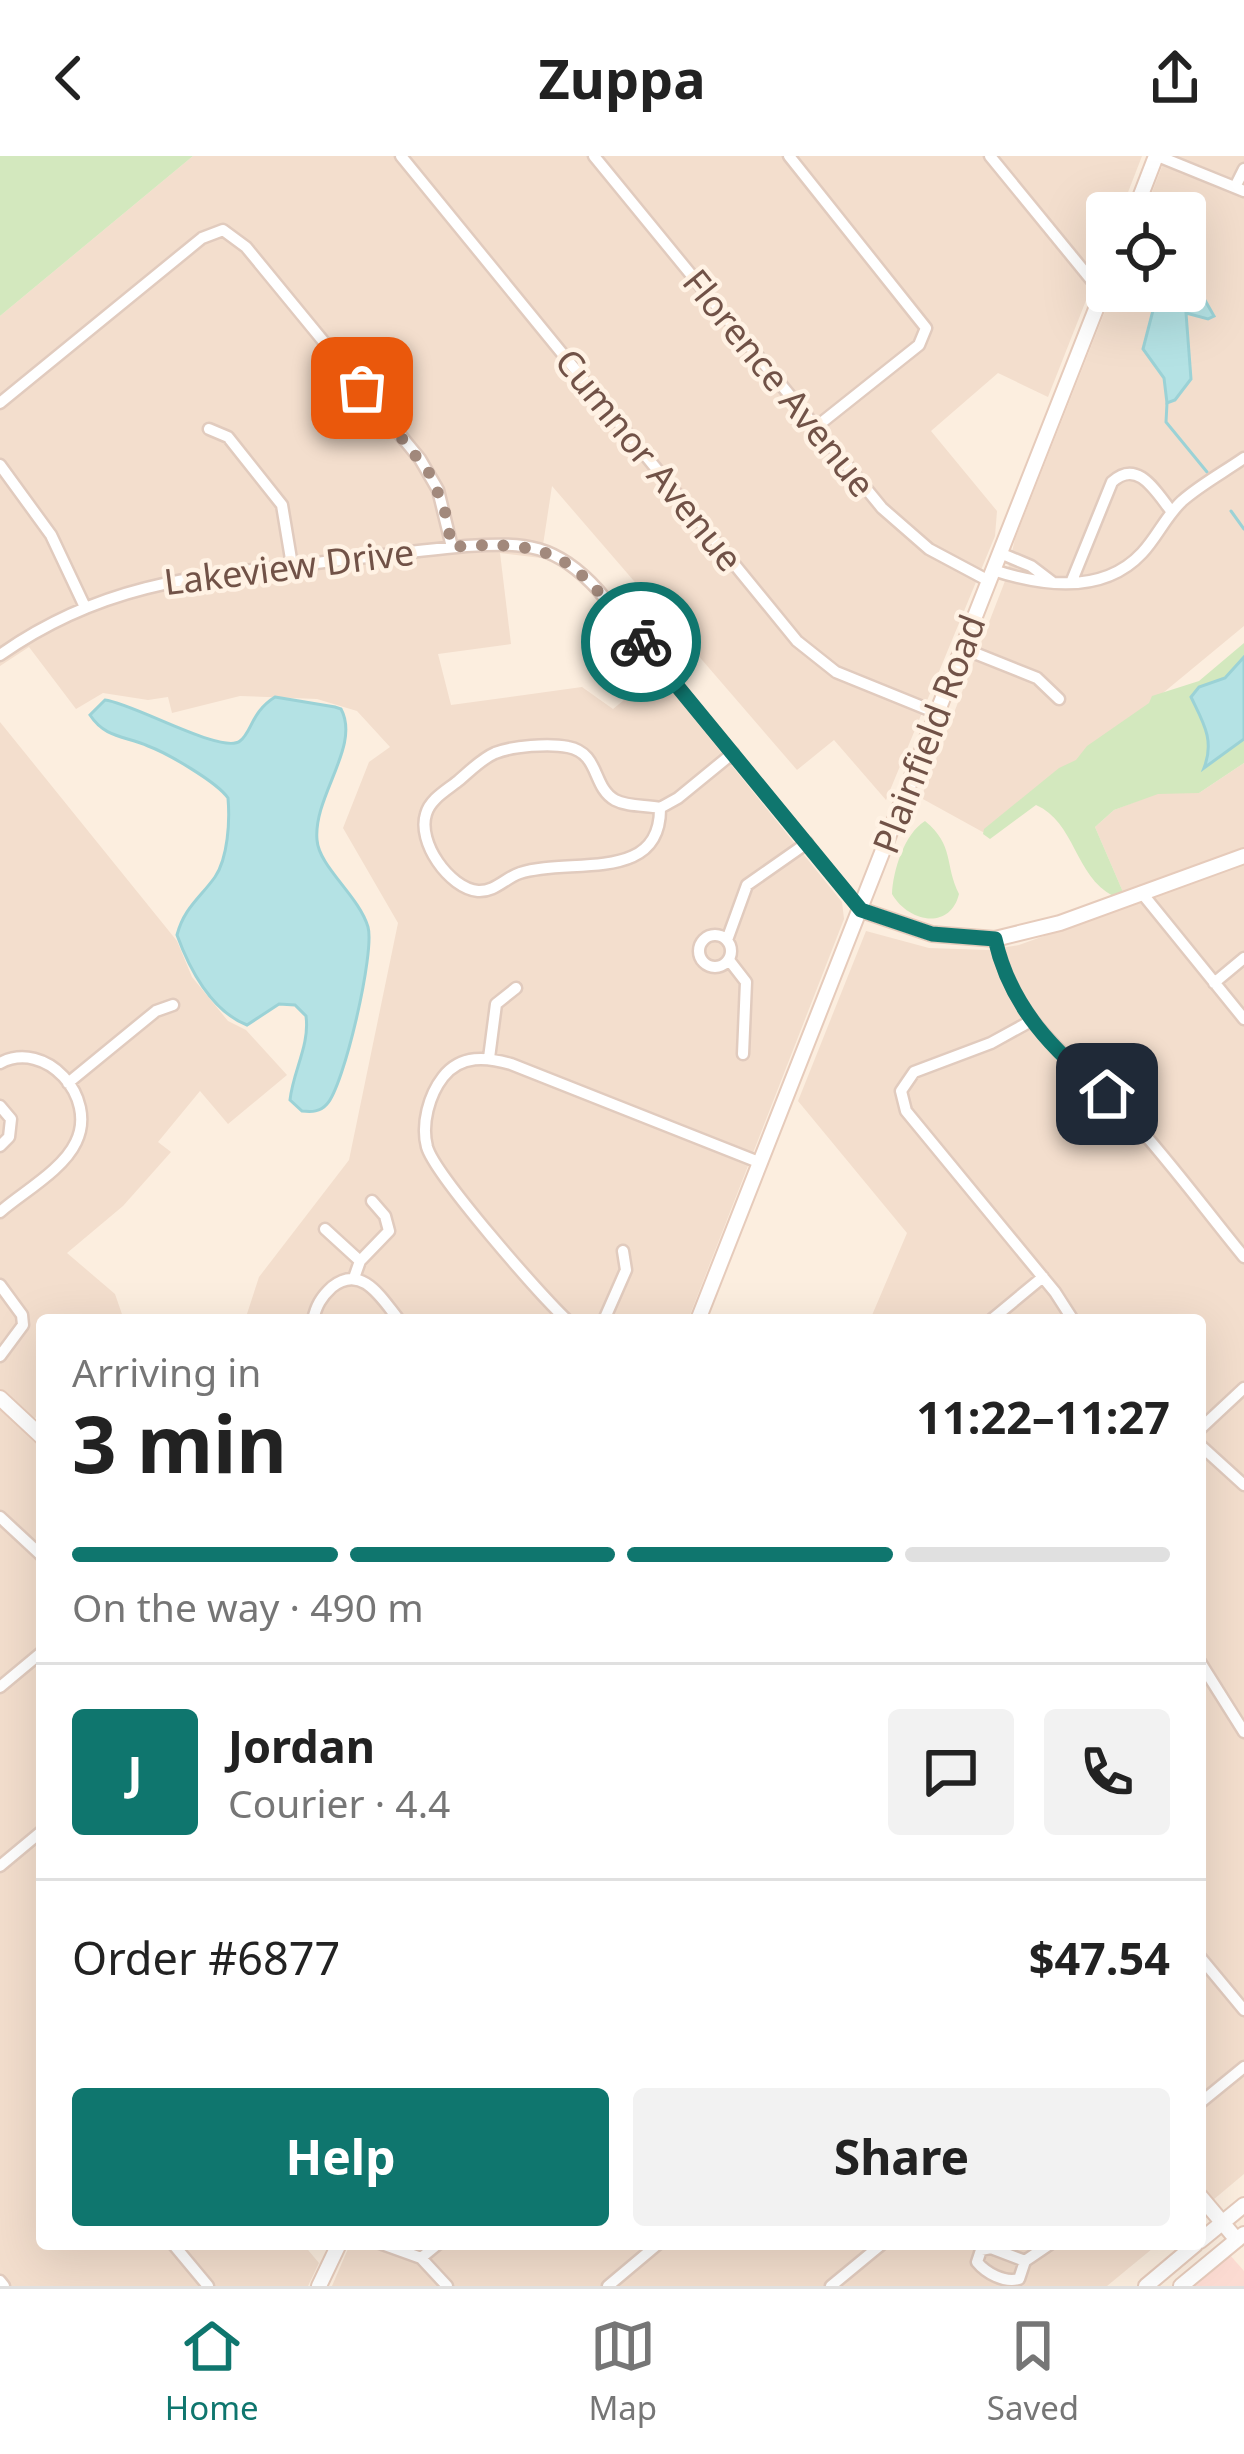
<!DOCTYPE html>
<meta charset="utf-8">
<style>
body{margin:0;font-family:"Noto Sans",sans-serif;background:#f2f2f2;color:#222;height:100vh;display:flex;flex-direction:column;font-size:45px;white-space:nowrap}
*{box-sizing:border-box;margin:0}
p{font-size:39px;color:#767676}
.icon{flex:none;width:66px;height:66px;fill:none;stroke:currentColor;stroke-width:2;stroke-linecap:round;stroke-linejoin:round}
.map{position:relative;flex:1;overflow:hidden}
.drawer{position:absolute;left:36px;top:1158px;width:1170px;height:936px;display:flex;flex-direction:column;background:#fff;border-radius:12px;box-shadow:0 12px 48px #0002}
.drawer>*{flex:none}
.fabs{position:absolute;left:1086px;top:36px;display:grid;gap:24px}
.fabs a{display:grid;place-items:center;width:120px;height:120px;border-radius:12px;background:#fff;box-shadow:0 12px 48px #0002;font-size:60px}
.pin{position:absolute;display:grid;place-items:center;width:102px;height:102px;color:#fff;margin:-51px;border-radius:24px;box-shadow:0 6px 18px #0006}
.courier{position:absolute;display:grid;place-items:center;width:120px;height:120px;margin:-60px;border:9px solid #0f766e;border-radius:50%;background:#fff;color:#222;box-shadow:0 3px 15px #0007}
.overview em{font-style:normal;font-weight:700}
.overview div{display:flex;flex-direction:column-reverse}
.overview{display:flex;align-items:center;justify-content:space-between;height:204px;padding:0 36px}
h1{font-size:78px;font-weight:700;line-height:90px}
.bar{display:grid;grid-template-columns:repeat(4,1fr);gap:18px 12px;align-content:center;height:144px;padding:0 36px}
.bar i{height:15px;border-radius:9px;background:#e0e0e0}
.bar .selected{background:#0f766e}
.bar p{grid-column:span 4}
.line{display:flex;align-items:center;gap:30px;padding:0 36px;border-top:3px solid #e0e0e0}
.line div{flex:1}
.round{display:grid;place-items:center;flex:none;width:126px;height:126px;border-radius:12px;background:#f2f2f2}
.primary-button{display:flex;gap:24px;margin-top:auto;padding:24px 36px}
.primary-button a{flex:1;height:138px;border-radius:12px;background:#0f766e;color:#fff;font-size:48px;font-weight:700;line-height:138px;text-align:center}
.primary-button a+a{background:#f2f2f2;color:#222}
header{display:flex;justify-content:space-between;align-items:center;height:156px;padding:0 36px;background:#fff;font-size:54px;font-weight:700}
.tab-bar{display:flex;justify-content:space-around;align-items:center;height:168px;border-top:3px solid #e0e0e0;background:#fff;font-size:33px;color:#767676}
.tab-bar a{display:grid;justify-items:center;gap:6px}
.tab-bar .selected{color:#0f766e}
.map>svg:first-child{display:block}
.residential{fill:#f3decd}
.commercial{fill:#fcdbd2}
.green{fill:#d3e8be}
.water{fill:#b4e2e4;stroke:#9bd2d6;stroke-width:3}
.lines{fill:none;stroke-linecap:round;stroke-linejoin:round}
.stream{stroke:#9bd2d6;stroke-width:3}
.street-casing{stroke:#e1cbbe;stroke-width:15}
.secondary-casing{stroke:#e6cbbb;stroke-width:18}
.street{stroke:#fff;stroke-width:10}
.secondary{stroke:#fff;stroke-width:14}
.done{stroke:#a2897c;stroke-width:12;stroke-dasharray:0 21.6}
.route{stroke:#0f766e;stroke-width:15}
.labels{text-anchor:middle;stroke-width:9;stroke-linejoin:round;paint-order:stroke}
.street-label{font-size:36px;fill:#715247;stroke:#fff2e4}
</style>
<header><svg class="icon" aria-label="back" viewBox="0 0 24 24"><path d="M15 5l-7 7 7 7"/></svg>Zuppa<svg class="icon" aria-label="share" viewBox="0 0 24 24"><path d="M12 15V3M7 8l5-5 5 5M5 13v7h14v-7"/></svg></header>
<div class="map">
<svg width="1244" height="2130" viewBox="0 0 1244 2130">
<rect width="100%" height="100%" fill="#fceedf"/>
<path class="residential" d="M193,0H1142L1120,57H1107V91L1048,241L998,217L931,275L997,355L995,380L886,644L834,584L797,614L552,330L541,402L500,397L511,488L438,498L451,549L582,531L613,553L657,517L842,746L844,763L688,1164H245L259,1121L349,1004L398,767L343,672L369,606L390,591L357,555L317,543L240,540L172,557L168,541L148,544L103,537L76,553L29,491L0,510V160Z
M1166,0H1244V470L990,680L921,642L1005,425L1015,383L1113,135H1158L1143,193L1164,222L1167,247L1185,233L1188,183L1184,161L1186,156L1208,163L1185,109L1187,61L1174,38L1162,57H1144Z
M0,566L177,785L192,821L228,865L246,874L287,919L228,968L200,935L158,986L171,996L123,1050L67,1097L115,1138L124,1164H42V1255L33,1264L0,1233Z
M1244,607V693L1123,736L1095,671L1114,654L1158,637H1199Z
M1244,708V2018L1213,2044L1200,2029V1164H870L907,1077L798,945L866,775L929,792L987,794L1019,789Z
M0,1253L42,1292V2088H303L319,2107L308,2130H0Z
M350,2088H1158L1107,2130H332Z"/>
<path class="commercial" d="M1229,2098L1244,2115V2130H1190Z"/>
<path class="green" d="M0,0H193L0,160Z
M1244,487V607L1199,637L1158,638L1114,654L1095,671L1123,736L1113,740C1075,720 1075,666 1036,649L990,683L983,678L984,673L1059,612L1076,604L1087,590L1149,547L1152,540L1199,525Z
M925,665C955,690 944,708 959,738C950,775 908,766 892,738C893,715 904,678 925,665Z"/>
<path class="water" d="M1185,109L1214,160L1208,163L1186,157L1191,223L1175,244L1167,247L1164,222L1143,193L1158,135H1185Z
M1244,501V583L1204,612C1215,584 1203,566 1191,541L1199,531L1225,522Z
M275,541L335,551L341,553C361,590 313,640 317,684C319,711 359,740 368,771C375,796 344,930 327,948C320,956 312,956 302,955L290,944C293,915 310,889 306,860L295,849L279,848L247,869C211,855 189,812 177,779C184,752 200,742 215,721C228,702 230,665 228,642C217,626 167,597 148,590C125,580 105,582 90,559L105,544C133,547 222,599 240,585C252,576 251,556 275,541Z"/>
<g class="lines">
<path class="stream" d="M1167,247L1166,266L1207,316
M1231,355L1244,373"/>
<g class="street-casing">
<path id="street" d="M401,0L797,485L836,516L937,557
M594,0L882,352L929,393L989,425
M789,0L926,172L919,189L816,271
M990,0L1102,137
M1158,0L1244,35
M1235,31L1244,13
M0,247L202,82L223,74L246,91L420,303L438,334L452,391
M209,273L228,281L282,349L292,409
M0,309L51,379L85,451
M1000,397L1031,410L1052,426
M993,414C1042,430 1103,439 1142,397C1157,381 1166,360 1182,345C1200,329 1224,316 1244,302
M1071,427L1112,326C1138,302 1156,336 1172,356
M962,492L1037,522L1059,543
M0,499C99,429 192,420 308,408C361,402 413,395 466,390C526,386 556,388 598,434L861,754
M660,652C646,649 628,651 615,644C592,631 600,597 568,591C549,587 513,590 495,597C481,603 469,616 458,625C447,634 430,643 426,658C417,686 449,732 478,735C495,736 505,722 520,717C570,701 661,728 660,652L678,642L733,597
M1141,736L1244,863
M699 795a16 16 0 1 1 32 0a16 16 0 1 1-32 0Z
M995,783C1018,877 1073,899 1132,964C1172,1008 1207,1056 1244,1101
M727,784L747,729L807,687
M729,804L746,826L743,898
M1214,827L1244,802
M1031,865L991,887L914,916L901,935L906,955L1055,1136L1073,1164
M489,902L496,848L516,832
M0,907C46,883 98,941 76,986C63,1014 23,1036 0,1056
M68,927L156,855L173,849
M0,950L11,963L9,981L0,990
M325,1073L360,1105
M354,1122L360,1105L389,1075L385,1060L372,1045
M0,1129L22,1159L23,1169L0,1200
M313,1164C316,1150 321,1141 332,1131C362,1107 382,1143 399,1164
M567,1164C541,1140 435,1019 427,991C421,968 429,939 443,921C461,898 487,901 511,908L761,1007
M604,1164L626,1114L623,1095
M991,1164L1043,1121
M1200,1273L1244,1232
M1200,1289L1244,1329
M0,1361L42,1400
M1200,1506L1244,1576
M0,1531L42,1496
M0,1710L42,1675
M1200,1801L1244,1854
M1200,1947L1244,1911
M173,2088L208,2130
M382,2088L421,2102L447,2130
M421,2102L438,2088
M1025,2105L991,2092L981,2094L977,2106C986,2117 1004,2127 1019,2123L1025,2105L1050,2088
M0,2125L4,2130
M608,2130L658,2088
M831,2130L882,2088"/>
</g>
<g class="secondary-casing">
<path id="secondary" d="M1134,57L1156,0
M861,754L932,778L995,783L1060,767L1244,700
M698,1164L1107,125
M0,1242L42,1281
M1200,2040L1237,2084
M1200,2085L1244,2049
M319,2130L339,2088
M1146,2130L1196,2088
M1181,2130L1244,2078"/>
</g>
<use href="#street" class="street"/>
<use href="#secondary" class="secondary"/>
</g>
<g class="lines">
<path class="done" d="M362,232L430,318L444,351L452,391C563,382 574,406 641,486"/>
<path class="route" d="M641,486L861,754L932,778L995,783C1010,851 1054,896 1107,938"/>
</g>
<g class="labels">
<g class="street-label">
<text transform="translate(779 227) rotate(51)" y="13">Florence Avenue</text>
<text transform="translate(649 304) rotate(51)" y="13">Cumnor Avenue</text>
<text transform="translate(289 411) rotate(-7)" y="13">Lakeview Drive</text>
<text transform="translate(929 578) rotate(-69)" y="13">Plainfield Road</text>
</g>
</g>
</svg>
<div class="fabs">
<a><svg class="icon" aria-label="locate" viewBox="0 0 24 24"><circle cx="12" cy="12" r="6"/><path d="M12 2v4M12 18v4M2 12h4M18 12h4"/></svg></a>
</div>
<div class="pin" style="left:362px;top:232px;background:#ea580c"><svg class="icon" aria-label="bag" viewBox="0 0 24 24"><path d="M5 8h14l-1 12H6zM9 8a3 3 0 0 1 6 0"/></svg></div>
<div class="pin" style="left:1107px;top:938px;background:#1f2937"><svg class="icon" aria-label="home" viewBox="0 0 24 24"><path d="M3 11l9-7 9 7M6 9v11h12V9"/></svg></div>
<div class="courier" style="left:641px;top:486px"><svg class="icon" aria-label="bike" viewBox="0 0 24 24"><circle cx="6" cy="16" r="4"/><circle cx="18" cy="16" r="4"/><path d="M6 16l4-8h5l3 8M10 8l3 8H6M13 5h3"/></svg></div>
<section class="drawer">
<div class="overview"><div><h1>3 min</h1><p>Arriving in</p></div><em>11:22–11:27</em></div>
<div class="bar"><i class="selected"></i><i class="selected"></i><i class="selected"></i><i></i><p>On the way · 490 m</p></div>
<div class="line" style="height:216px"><b class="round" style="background:#0f766e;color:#fff">J</b><div><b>Jordan</b><p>Courier · 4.4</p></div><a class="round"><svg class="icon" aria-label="chat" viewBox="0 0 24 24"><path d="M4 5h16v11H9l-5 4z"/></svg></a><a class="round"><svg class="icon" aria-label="phone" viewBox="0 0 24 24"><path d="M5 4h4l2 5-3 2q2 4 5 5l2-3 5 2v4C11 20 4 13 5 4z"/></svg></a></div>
<div class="line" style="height:156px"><div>Order #6877</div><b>$47.54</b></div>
<div class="primary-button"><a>Help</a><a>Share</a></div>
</section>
</div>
<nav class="tab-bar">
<a class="selected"><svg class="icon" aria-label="home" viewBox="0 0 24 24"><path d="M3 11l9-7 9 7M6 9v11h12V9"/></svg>Home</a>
<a><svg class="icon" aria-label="map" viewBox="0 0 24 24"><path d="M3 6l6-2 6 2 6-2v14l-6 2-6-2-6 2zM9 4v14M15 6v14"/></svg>Map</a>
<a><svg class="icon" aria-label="saved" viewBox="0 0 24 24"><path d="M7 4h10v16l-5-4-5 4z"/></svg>Saved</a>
</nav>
